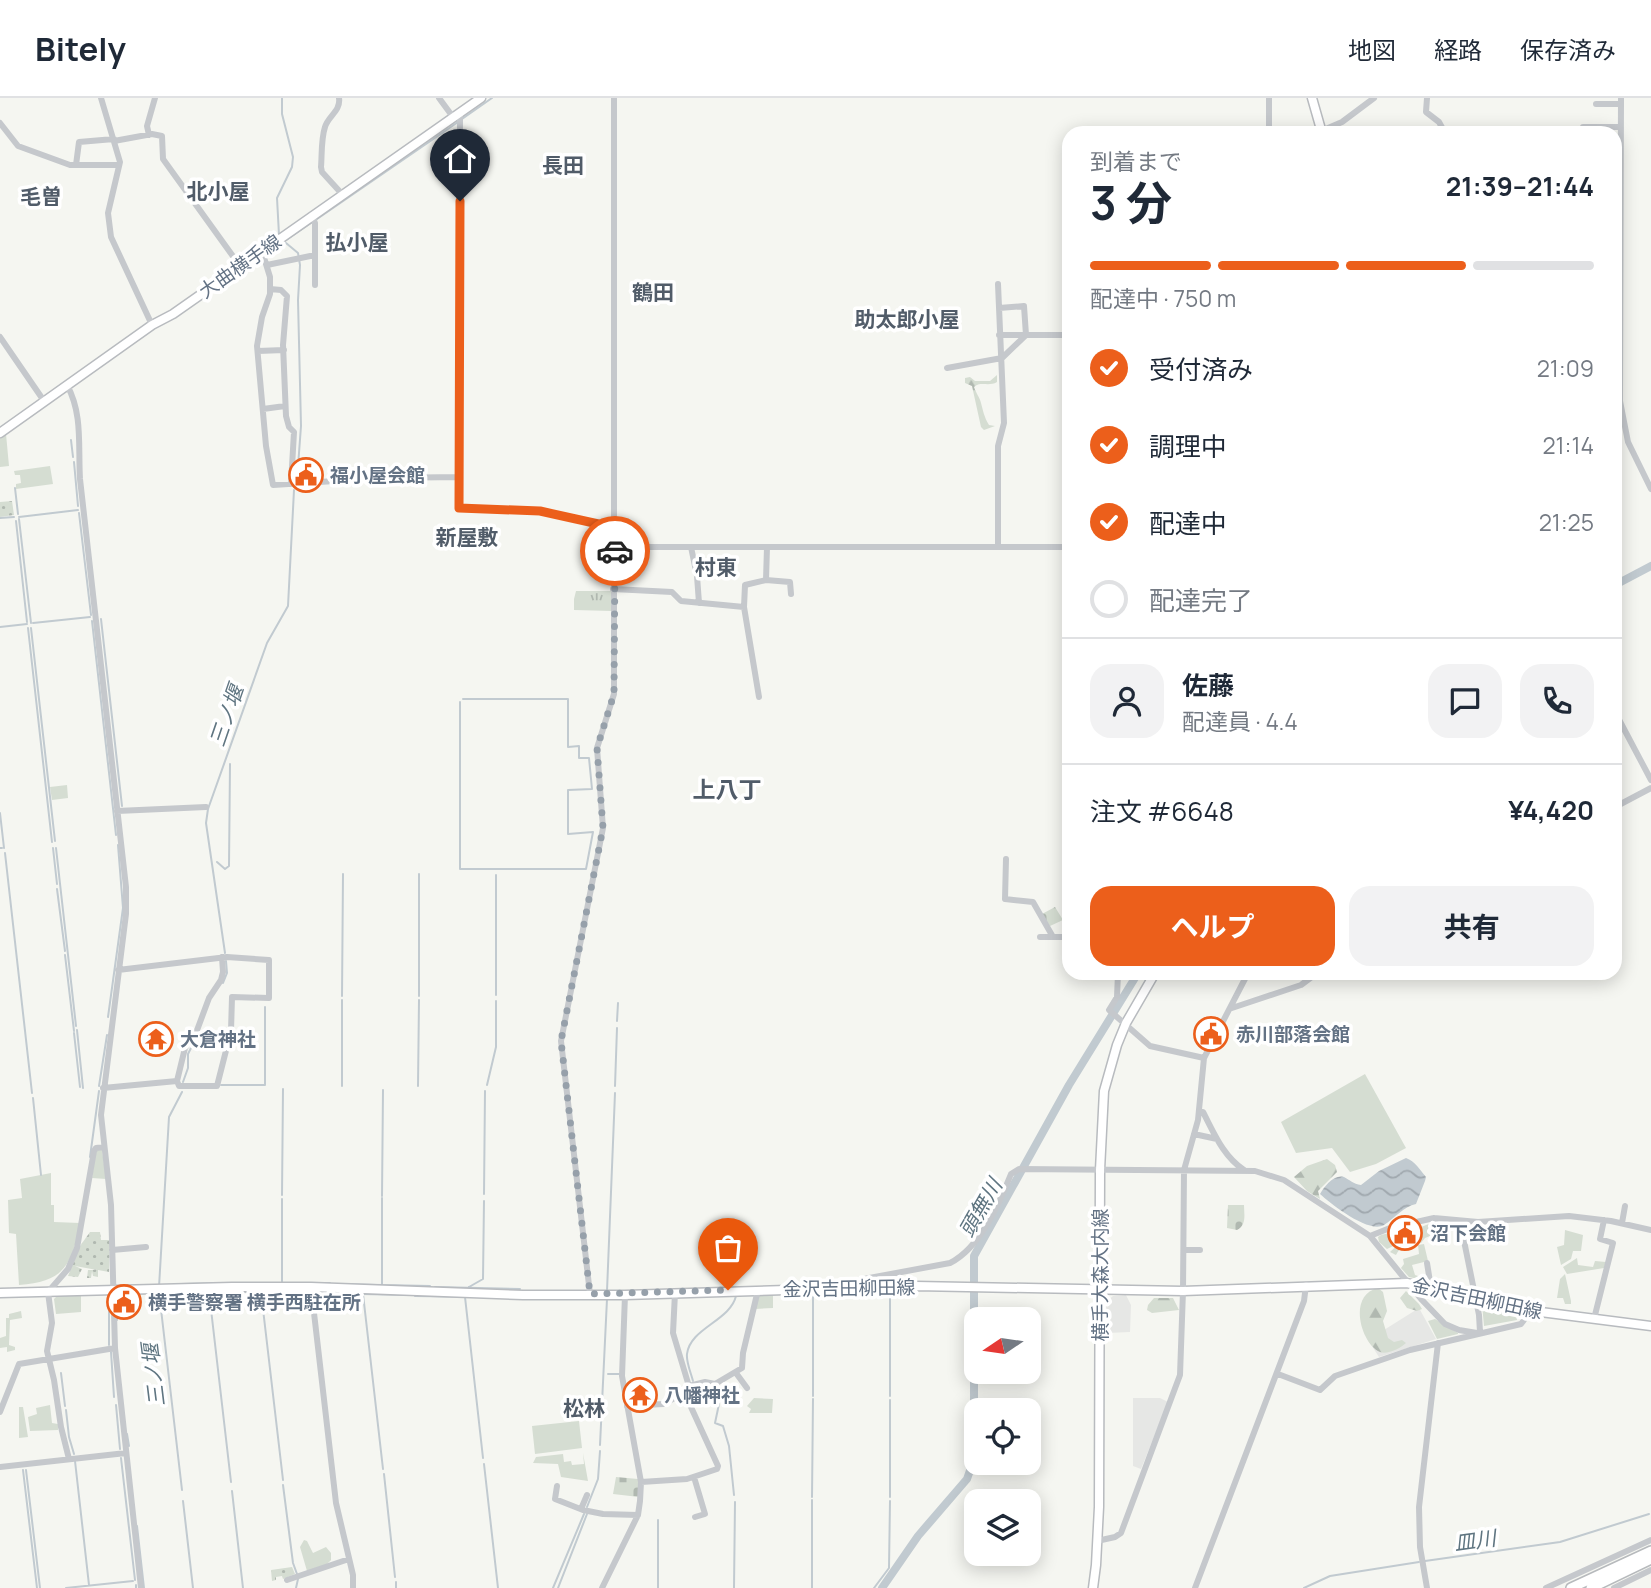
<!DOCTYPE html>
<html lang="ja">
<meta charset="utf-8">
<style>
body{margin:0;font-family:Manrope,"Noto Sans JP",sans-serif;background:#f2f2f3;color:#1f2937;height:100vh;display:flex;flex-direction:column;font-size:26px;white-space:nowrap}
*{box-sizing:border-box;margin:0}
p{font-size:23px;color:#747a83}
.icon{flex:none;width:38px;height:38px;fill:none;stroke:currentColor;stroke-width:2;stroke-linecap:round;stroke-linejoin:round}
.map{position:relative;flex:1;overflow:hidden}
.side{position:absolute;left:1062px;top:28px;width:560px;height:854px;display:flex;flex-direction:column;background:#fff;border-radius:21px;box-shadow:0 4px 18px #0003}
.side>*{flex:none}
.needle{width:46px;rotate:257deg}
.fabs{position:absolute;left:964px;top:1209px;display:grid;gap:14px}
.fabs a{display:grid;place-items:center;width:77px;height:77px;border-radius:14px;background:#fff;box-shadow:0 4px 18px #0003;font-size:35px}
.pin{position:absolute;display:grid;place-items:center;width:60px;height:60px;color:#fff;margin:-72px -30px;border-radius:50% 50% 50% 0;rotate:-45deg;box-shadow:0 0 7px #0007}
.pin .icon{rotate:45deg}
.courier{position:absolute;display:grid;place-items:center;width:70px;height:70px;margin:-35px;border:5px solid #ec5f1b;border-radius:50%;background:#fff;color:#222;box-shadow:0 2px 9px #0007}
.overview em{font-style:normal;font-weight:700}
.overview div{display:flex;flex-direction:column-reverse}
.overview{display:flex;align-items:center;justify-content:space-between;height:119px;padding:0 28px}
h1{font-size:46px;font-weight:700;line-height:52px}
.bar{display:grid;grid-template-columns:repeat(4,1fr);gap:10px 7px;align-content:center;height:84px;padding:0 28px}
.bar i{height:9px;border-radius:5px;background:#e0e1e3}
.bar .active{background:#ec5f1b}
.bar p{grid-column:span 4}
.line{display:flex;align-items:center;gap:18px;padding:0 28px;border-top:2px solid #e0e1e3}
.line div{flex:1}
.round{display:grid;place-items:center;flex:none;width:74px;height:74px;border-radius:21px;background:#f2f2f3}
ol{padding:0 28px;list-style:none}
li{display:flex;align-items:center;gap:21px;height:77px}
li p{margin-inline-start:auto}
li .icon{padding:7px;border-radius:50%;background:#ec5f1b;color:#fff;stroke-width:4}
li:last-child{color:#747a83}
li i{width:38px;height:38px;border:4px solid #e0e1e3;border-radius:50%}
.cta{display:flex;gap:14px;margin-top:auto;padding:14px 28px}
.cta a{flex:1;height:80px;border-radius:21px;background:#ec5f1b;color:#fff;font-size:28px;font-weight:700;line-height:80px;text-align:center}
.cta a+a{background:#f2f2f3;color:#1f2937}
header{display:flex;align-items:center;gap:42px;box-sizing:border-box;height:98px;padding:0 35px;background:#fff;border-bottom:2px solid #e0e1e3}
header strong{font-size:33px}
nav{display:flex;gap:38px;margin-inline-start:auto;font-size:24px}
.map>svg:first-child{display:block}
.built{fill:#e6e7e5}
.grass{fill:#d5ddd2}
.forest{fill:url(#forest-firs)}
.cemetery{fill:url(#cemetery-stones)}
.park{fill:url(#park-tufts)}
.garden{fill:url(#garden-dots)}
.water{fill:url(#water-waves)}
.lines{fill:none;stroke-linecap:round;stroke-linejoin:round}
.stream{stroke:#c1cad0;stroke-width:2}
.river{stroke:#c1cad0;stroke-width:8}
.major-casing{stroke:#b8bbbf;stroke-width:11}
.highway-casing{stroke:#b7babd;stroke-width:12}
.minor{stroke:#c5c8cc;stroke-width:6}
.major{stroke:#fff;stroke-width:8}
.highway{stroke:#fff;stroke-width:9}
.done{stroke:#96a0aa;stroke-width:7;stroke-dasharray:0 12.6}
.route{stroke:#ec5f1b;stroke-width:9}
.labels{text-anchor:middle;stroke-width:7;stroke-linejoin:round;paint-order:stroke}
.street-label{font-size:19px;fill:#637284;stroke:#fff}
.poi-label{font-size:19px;font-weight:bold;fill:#637284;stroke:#fff;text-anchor:start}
.neighbourhood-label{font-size:21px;font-weight:bold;fill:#515c69;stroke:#fff}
.water-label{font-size:21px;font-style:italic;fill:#5f7581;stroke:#fff}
.quarter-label{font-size:23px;font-weight:bold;fill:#515c69;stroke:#fff}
</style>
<header>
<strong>Bitely</strong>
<nav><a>地図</a><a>経路</a><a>保存済み</a></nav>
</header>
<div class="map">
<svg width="1651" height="1490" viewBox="0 0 1651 1490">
<defs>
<pattern id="forest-firs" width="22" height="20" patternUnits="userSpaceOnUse" patternTransform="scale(1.75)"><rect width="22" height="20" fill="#d5ddd2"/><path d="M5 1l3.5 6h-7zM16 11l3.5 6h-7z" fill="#b0b8b0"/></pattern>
<pattern id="cemetery-stones" width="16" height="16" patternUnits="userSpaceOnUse" patternTransform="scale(1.75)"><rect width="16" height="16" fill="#d5ddd2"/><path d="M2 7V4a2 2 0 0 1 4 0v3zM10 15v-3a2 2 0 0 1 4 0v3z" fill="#b0b8b0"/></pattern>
<pattern id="park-tufts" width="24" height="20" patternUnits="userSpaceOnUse" patternTransform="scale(1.75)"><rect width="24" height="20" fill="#d5ddd2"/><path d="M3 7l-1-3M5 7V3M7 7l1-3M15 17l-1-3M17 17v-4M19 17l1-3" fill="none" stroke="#b0b8b0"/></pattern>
<pattern id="garden-dots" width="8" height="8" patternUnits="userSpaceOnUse" patternTransform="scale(1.75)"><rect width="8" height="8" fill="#d5ddd2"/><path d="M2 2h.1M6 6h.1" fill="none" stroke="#b0b8b0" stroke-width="1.8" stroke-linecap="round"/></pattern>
<pattern id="water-waves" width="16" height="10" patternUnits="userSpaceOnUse" patternTransform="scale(1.75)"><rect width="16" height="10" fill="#c1cad0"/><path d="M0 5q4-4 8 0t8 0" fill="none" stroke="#a0a8ae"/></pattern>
</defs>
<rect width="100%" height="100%" fill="#f5f6f1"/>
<path class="built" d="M1126,1197L1131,1207L1130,1234L1107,1235L1106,1204L1113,1198Z
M1419,1210L1436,1241L1379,1259L1368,1242Z
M1133,1300H1160L1168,1304L1141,1371L1133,1368Z"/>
<path class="grass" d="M6,336L9,368L0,369V340Z
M50,368L53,386L16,391V386L21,385L20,377H15L14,373Z
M67,687L68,700L52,702L50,689Z
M1365,976L1406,1050L1376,1066L1350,1074L1332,1050L1296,1055L1281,1024Z
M96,1052H102L106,1081L92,1080Z
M51,1075V1107H54V1124L80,1125C72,1167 64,1184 19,1187L16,1136L9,1135L8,1102L22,1100L20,1081Z
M1401,1132L1404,1143L1387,1151L1379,1144L1378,1139L1381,1137Z
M1565,1132L1583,1137L1581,1153H1573L1571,1161L1561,1167L1557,1149L1564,1147Z
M1424,1146L1428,1163L1412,1167L1415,1177L1427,1181V1183L1409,1179L1401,1170L1404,1166L1403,1161L1419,1156L1418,1147Z
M1577,1160L1578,1167L1593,1169L1595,1163L1606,1164L1604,1170L1567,1176L1563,1169Z
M1565,1176L1571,1203V1206H1565L1563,1200H1557L1560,1181Z
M208,1194L209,1199L174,1203L173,1195Z
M759,1194H773V1210L755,1211Z
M81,1197V1214L56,1216L54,1201L57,1198Z
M1482,1206L1516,1214L1517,1222L1484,1228Z
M21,1213L22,1220L10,1222L9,1247L15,1249V1252L7,1254V1249L0,1250V1240L6,1238V1220H9V1216Z
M1435,1221L1458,1235V1236L1437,1241L1428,1223Z
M754,1300L773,1301L772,1315H749L751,1311L747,1308Z
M50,1307L52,1325L58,1326V1332L30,1333L28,1319L37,1316L36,1310Z
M19,1309H23L28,1339L19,1340Z
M579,1323L582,1350L535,1356L532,1328Z
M583,1355L588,1383L561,1379L558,1366L533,1365L536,1359L563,1356L564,1364L571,1363L572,1367L584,1366Z"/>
<path class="forest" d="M997,277V284C989,289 980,283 974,289C976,295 980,300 981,305C983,312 984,319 989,327L995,328L984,332L981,329L972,288L965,285V280L970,279L975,283H990Z
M1327,1061L1335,1067L1337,1074L1318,1093L1320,1101L1307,1093L1294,1079L1307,1068Z
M1431,1125L1434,1127L1435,1136L1425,1140L1421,1145C1410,1143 1401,1147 1396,1157L1390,1154L1414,1132Z
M1378,1190L1383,1194L1387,1213L1383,1223L1388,1240L1394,1244L1402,1242L1406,1245C1401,1250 1387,1257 1380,1254C1361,1246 1347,1197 1378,1190Z
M1406,1193L1419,1206L1422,1211L1417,1213L1407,1210L1400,1200Z
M1154,1200H1173L1179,1212L1152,1215L1147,1212L1148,1207Z
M648,1282L653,1285L656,1303L650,1310L633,1311L627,1304C627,1289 634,1284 648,1282Z
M304,1442L307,1443L313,1455L326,1449L331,1455V1462L326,1467L307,1473L300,1449Z"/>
<path class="cemetery" d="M1055,809L1063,822L1050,828L1042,816Z
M1228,1107H1244C1244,1116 1247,1127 1237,1132L1227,1130Z
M616,1379L638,1381L639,1399L613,1396Z"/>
<path class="park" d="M576,493H611L612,513L574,512V501Z
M149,929H167L168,945L150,951Z"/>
<path class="garden" d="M12,403L14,417L0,419V404Z
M90,1134H100L101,1142H110L109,1174L98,1172V1179L93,1178L92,1173L91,1180H87L88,1172H97L75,1168L82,1171L78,1179L68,1178L80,1148Z
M292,1469L295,1476L283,1481L282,1478L276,1479V1482L272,1483L271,1472Z"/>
<path class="water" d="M1406,1060C1415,1063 1420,1072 1426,1079L1425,1083L1416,1106C1404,1108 1395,1120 1384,1127C1369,1136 1331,1106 1320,1096C1324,1089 1334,1076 1344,1079C1350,1082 1353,1086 1361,1087L1379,1073Z"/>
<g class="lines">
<path class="stream" d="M462,21L492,0
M317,121L458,24
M279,137L277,100L292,69L293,59L282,16V0
M286,145L298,155L300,167L298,202L301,328L297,382
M267,155L311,125
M71,342L73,359
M74,364L78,408
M15,390L18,416
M79,415L91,517
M19,419L78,412
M0,420L14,419
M19,421L31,525
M16,423L27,524
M101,521L122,708
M92,523L116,737
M33,525L90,519
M0,529L27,526
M28,530L52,744
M31,530L55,743
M460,604V771H586L593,734L568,736V692L592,691L589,660H579V648L568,649V601H463
M0,715L4,750
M0,750H2
M53,750L57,786
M56,750L76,928
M5,755L32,995
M217,764L225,771L229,768L230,666
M496,777V897
M57,791L65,853
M225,855L206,725L208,711L267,545L288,508L294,392
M65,857L74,933
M223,885L227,875L226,863
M342,898L343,776
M419,898V776
M108,919L123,810L118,747
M617,923L618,905
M77,932L83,990
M74,935L80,989
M183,984L188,970V956L199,934
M221,987H265V909
M487,987L496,949V903
M99,988L107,937
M342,988V902
M418,988L419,902
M615,988L617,930
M33,1000L41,1077
M90,1059L99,993
M484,1096L485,993
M282,1097L283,991
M382,1098L383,992
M282,1184V1101
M234,1185H287
M317,1185H330
M181,1186L229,1185
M334,1186L430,1188
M382,1187V1100
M159,1189L169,1019L182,994
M435,1189L520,1191
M469,1189L483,1181L484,1103
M607,1193L615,995
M159,1194L182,1392
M209,1194L231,1384
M213,1194H306
M261,1194L283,1382
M316,1195L408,1197
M363,1196L383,1371
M415,1198L481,1199
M465,1199L483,1360
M117,1209V1222
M109,1212V1247
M111,1254L114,1299
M61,1275L65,1308
M608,1276H619
M693,1283C691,1275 686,1264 687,1256C690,1230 730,1223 736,1198
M696,1289L719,1306L715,1325L723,1328L729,1348L734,1397
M813,1298V1195
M890,1298V1194
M116,1307L120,1351
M66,1312L69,1339L74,1356
M127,1336L129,1348
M600,1347L607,1201
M121,1360L135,1482
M75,1363L89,1487
M484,1366L498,1490
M23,1372L37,1490
M26,1372L40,1490
M384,1376L395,1479
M283,1387L293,1465L297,1476
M232,1393L243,1490
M812,1399L813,1301
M890,1399V1302
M183,1403L193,1490
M587,1409L598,1381L600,1353
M137,1428L144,1490
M1425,1463L1560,1444L1649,1416
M396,1484V1490
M136,1487V1490
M66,1490L133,1483
M296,1490L298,1481
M553,1490L584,1416
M558,1490L587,1416
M658,1490V1422
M734,1490L735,1404
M812,1490V1402
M874,1490L889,1470L890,1403
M1304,1490L1330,1478L1419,1464"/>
<path class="river" d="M1615,487L1651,468
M882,1490L918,1438L967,1381L974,1361V1158L1069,987L1138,875"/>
<g class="major-casing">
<path id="major" d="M1312,0L1322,35
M0,335L152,227L173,216L481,0
M0,1195L232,1189H311L523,1197H625L916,1188L1183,1193L1407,1185L1525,1212L1651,1228
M1093,1490L1096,1467L1099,1409L1100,1072L1104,993L1117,947L1126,925L1155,875"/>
</g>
<g class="highway-casing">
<path id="highway" d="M1571,1490L1651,1453
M1591,1490L1651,1461"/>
</g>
<path class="minor" d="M101,0L120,64L108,115L111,139L152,227
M339,0C341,13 328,18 325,29C321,41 322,57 321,69L322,74L342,96
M439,0L453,19
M614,0V432
M1427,0L1426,14L1439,24L1445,35
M1621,0L1620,303L1628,344L1651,391
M1596,6H1621
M460,14L459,410L540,413L612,429L614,432V596L597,650L603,730L561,943L590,1196
M0,25L18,48L70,67H119
M1583,29H1621
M1321,33L1342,24L1374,0
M1269,35V0
M149,37L147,28L155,0
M114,43L152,36L162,38L163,61L240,168
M76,67L79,44L114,41
M312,117L315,125V187
M262,153L270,179V196L262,219L257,248L266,348L273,387L381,380L459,379
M267,167L315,157
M270,191L281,192L287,198L283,247L286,318L289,329L294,334L291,386
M999,237H1069
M0,239L44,303
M258,253L284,252
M947,270L1002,260L1026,237L1024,208L999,210
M67,287C83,316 78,348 80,381L126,789V816L101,1017L111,1107L115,1250L141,1490
M263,311L285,308
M615,449H1069
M691,449L697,478L699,505
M998,449V348L1004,325L998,186
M766,482L790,484L791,496
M613,491L672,494L681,503L744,509
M759,599L744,509L745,487L766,482L767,449
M1615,614L1651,682
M1615,709L1651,690
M117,713L206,709
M1006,761L1005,801L1033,804L1053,839H1069
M1040,839H1053
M1118,875L1117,899L1109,912L1150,948L1204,960
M1232,910L1301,887L1317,875
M177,983L185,950L196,935L209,900L221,882L223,874L222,859
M103,990L177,983L179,988H217L231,933L232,899L269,900V862L227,859L118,872
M1200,1014H1203C1214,1035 1223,1058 1244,1072
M1194,1036L1217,1041
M1434,1120L1438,1134
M1460,1123L1479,1217L1480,1234
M1622,1125L1625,1108
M1370,1138L1390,1130L1434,1120L1478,1124L1569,1118L1611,1123L1651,1132
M112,1152L146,1149
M1184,1152H1200
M1427,1165L1431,1190
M311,1189L336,1405L353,1477V1490
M851,1190L853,1183L950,1165C980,1150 999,1106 1011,1076L1019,1071L1255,1073L1284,1082L1370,1138L1422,1202L1445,1226L1459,1232L1477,1235
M1594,1221L1613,1145L1600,1141L1604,1122
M736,1275L747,1290
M1278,1276L1320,1292L1335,1278L1410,1252L1521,1226L1524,1222L1525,1212
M689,1288L705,1284L715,1286L742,1270L743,1255L758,1192
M627,1308L663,1306L688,1293V1285L673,1235L675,1195
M0,1314L19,1266L115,1250
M69,1361L61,1329L54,1282L47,1253L52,1225L48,1194L68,1171L77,1150L94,1053L96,1050L104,1049
M0,1369L126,1355
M694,1379L705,1416L695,1419
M641,1384L687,1381L717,1371L718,1368L685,1296
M557,1388L555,1401L583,1412L603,1416L638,1417
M581,1411L587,1397
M1097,1443L1115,1439L1121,1435L1180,1277L1183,1193L1184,1072L1198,1022L1204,960L1248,875
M287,1482L349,1461
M602,1490L638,1417L640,1403L641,1384L622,1278L625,1197
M1195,1490L1304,1203L1306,1187
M1427,1490L1420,1449L1419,1409L1438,1245
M1546,1490L1651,1442
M1614,1490L1651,1472"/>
<use href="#major" class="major"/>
<use href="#highway" class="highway"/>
</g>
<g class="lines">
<path class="done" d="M615,453L614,596L597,650L603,730L561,943L590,1196L728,1192"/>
<path class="route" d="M460,103L459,410L540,413L612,429L615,453"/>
</g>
<defs>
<g id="civic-ring" transform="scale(1.75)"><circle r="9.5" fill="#fff" stroke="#ec5f1b" stroke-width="1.5"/><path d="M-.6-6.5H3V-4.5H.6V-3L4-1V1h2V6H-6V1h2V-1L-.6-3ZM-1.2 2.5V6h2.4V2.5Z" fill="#ec5f1b"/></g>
<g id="temple-ring" transform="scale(1.75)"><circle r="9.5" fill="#fff" stroke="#ec5f1b" stroke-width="1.5"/><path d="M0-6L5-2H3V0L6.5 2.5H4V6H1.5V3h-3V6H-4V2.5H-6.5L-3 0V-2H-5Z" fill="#ec5f1b"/></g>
</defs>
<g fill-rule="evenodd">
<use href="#civic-ring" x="306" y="377"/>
<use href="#civic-ring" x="1211" y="936"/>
<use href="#temple-ring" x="156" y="941"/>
<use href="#civic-ring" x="1405" y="1135"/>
<use href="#civic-ring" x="124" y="1204"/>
<use href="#temple-ring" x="640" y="1297"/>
</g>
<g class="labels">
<g class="street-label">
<text transform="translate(240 168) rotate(-35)" y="7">大曲横手線</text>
<text transform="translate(1100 1177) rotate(-90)" y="7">横手大森大内線</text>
<text transform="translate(849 1190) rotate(-1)" y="7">金沢吉田柳田線</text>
<text transform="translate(1477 1200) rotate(12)" y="7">金沢吉田柳田線</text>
</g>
<g class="poi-label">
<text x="330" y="384">福小屋会館</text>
<text x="1236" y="943">赤川部落会館</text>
<text x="180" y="948">大倉神社</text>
<text x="1430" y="1142">沼下会館</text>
<text x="148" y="1211">横手警察署 横手西駐在所</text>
<text x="664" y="1304">八幡神社</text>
</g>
<g class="neighbourhood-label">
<text x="563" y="75">長田</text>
<text x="218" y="101">北小屋</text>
<text x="41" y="106">毛曽</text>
<text x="357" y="152">払小屋</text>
<text x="653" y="202">鶴田</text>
<text x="907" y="229">助太郎小屋</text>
<text x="467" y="447">新屋敷</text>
<text x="716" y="477">村東</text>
<text x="584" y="1318">松林</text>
</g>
<g class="water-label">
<text transform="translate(227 618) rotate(-71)" y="7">三ノ堰</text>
<text transform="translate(981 1110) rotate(-60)" y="7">頭無川</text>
<text transform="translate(154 1277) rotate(-97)" y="7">三ノ堰</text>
<text transform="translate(1475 1443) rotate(-8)" y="7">皿川</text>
</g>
<g class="quarter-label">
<text x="727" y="700">上八丁</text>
</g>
</g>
</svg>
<div class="fabs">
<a><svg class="needle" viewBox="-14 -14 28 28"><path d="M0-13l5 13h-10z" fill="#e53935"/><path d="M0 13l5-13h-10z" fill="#747a83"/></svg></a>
<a><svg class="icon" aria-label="locate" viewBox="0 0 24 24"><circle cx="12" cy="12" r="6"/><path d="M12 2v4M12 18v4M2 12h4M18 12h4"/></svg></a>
<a><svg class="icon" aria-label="layers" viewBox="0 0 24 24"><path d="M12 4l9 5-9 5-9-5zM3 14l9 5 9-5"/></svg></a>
</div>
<div class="pin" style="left:728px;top:1192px;background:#ea580c"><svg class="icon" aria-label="bag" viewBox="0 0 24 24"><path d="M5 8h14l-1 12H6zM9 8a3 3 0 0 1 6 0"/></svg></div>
<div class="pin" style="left:460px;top:103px;background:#1f2937"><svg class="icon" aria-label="home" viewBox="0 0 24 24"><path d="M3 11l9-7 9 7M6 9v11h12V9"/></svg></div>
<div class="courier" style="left:615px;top:453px"><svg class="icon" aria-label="car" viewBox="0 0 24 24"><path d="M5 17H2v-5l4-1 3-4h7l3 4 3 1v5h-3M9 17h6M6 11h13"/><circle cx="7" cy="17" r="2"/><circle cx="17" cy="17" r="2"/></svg></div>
<section class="side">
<div class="overview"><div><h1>3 分</h1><p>到着まで</p></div><em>21:39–21:44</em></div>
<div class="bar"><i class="active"></i><i class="active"></i><i class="active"></i><i></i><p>配達中 · 750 m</p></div>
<ol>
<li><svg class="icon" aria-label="check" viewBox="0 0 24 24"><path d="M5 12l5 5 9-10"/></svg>受付済み<p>21:09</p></li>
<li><svg class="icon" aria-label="check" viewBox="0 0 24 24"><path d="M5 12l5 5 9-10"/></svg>調理中<p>21:14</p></li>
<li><svg class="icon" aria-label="check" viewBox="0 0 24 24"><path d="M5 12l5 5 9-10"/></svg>配達中<p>21:25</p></li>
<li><i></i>配達完了</li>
</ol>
<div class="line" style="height:126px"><a class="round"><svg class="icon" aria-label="person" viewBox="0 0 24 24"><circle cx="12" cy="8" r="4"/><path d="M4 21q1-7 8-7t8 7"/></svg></a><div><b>佐藤</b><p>配達員 · 4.4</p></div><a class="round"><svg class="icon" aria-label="chat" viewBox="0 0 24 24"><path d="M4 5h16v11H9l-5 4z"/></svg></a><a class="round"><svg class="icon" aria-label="phone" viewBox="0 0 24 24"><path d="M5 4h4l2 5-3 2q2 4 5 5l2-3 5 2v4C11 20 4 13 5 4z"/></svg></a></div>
<div class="line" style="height:91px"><div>注文 #6648</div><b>¥4,420</b></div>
<div class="cta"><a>ヘルプ</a><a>共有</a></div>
</section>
</div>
